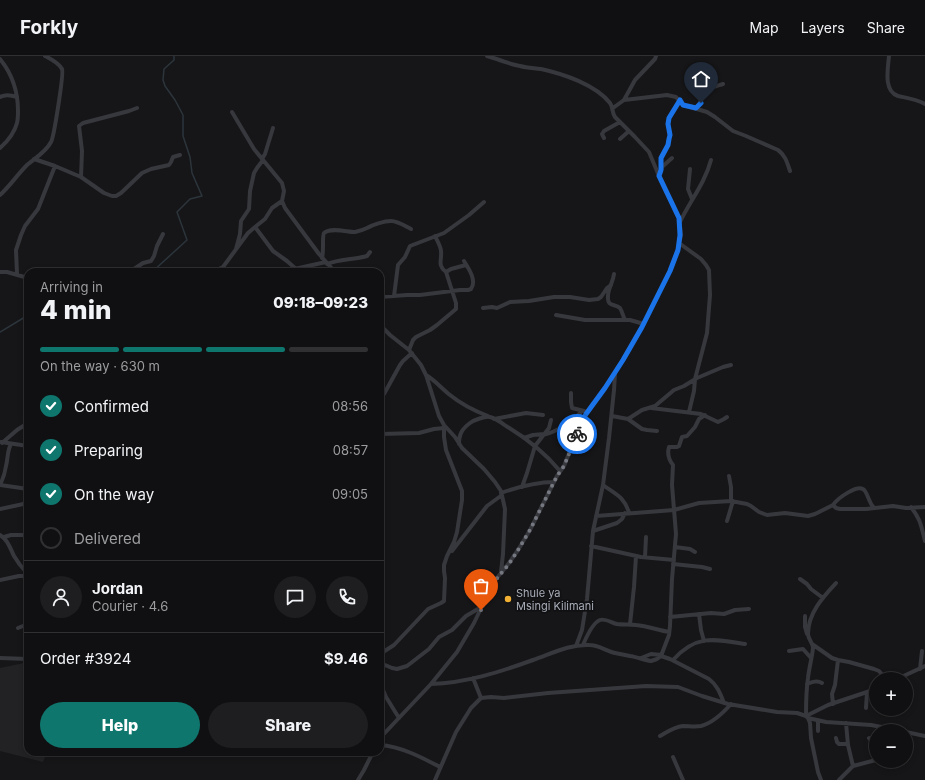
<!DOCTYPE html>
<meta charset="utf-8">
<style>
body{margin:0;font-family:Inter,sans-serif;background:#1e1e20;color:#f1f3f6;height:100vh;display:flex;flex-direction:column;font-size:15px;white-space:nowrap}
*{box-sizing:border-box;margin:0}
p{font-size:13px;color:#9c9d9f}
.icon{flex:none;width:22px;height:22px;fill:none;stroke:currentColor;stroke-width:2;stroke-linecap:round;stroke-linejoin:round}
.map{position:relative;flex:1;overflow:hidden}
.side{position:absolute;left:24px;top:212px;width:360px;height:488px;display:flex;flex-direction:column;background:#101012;border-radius:12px;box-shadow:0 2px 6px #0003,0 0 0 1px #303032}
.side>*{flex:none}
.tools{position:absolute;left:869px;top:616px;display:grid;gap:8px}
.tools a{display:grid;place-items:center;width:44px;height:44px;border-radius:50%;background:#101012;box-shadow:0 2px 6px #0003,0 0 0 1px #303032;font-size:20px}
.pin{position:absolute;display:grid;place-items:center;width:34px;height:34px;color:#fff;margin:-41px -17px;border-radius:50% 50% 50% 0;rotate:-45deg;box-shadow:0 0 4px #0007}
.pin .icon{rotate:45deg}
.courier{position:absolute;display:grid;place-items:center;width:40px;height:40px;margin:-20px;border:3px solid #1a73e8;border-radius:50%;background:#fff;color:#222;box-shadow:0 1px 5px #0007}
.overview em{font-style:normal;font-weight:800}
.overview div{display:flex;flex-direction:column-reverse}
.overview{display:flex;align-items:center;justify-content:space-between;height:68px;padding:0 16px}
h1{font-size:26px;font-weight:800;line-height:30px}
.bar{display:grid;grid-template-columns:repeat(4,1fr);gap:6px 4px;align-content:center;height:48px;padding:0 16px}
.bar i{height:5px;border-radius:3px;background:#303032}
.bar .current{background:#0f766e}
.bar p{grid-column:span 4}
.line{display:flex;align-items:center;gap:10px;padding:0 16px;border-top:1px solid #303032}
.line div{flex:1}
.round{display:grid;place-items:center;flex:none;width:42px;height:42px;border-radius:21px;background:#1e1e20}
ol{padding:0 16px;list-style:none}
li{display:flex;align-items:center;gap:12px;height:44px}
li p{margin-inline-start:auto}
li .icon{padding:4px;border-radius:50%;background:#0f766e;color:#fff;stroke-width:4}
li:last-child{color:#9c9d9f}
li i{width:22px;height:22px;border:2px solid #303032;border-radius:50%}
.button{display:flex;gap:8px;margin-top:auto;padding:8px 16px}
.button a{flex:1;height:46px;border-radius:24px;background:#0f766e;color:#fff;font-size:16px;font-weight:800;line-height:46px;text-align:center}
.button a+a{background:#1e1e20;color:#f1f3f6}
header{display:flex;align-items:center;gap:24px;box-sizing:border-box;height:56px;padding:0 20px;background:#101012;border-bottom:1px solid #303032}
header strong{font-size:19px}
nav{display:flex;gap:22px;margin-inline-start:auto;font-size:14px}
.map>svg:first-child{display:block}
.built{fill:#222225}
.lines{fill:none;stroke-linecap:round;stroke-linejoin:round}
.stream{stroke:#2c353c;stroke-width:1.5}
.minor{stroke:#37383d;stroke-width:4}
.done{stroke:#757880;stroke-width:4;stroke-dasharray:0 7.2}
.route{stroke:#1a73e8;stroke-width:5}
.poi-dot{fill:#f2b134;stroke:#111113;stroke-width:1.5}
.labels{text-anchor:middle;stroke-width:3.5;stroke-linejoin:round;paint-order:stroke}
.poi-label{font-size:11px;fill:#a8adb8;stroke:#111113;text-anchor:start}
</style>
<header>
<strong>Forkly</strong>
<nav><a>Map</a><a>Layers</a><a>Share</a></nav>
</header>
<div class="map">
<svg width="925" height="724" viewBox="0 0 925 724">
<rect width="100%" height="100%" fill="#161618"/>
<path class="built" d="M24,607L28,610V696H47L43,706L0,695V612Z"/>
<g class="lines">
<path class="stream" d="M152,216L187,184L177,156L190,143L202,140L192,117L190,101L183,80V59L175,44L165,30L163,24L164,13L174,4V0
M0,276L25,261L28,263"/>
<path class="minor" d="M889,0C888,12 883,35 898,40C907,42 916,43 925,48
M0,3C13,19 18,35 18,55C18,59 18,63 17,67C14,78 8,85 0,92
M0,41C5,38 11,39 17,41
M624,44L667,39L676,41L683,49L707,56L715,61L733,75L746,80L778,94C785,99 787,106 790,115
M613,52L624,44L635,24L655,3L656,0
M696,52C702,46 700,45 703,38C706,32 717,30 723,28
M232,56L254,93L282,127L284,135L282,145L285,152L319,198L335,216
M604,82L602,78L604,75L620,66
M620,83L629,75
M34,103L55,110L81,121L104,137L112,140H116L121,137L142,117L151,113L169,109L171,106L173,101L180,99
M262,103L265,98L273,72
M690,113L688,133L692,143
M661,114V102L668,89L669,83L670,79L668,68L669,62L680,45
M661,114L662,111L672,102
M81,121L82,95L79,70L83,67L129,55L137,52
M0,139C10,130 17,119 27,109C35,102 46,96 51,86C54,81 64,17 62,13C59,7 51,3 45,0
M680,166C690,145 705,127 711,104
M255,171L273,195L287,205L296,213
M435,180C437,184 441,191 441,195C442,205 437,209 446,216
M679,187L701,203L706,209L709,214L710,239L707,277L695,323
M236,193L240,178L241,165L249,153L250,135L254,117L257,112L263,104
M322,202C324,195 322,180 324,177C331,171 347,176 355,176C360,175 363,174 367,172C372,169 384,165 391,165C398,165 405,170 411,173
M327,208C340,203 353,204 367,200L370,196
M0,216H7L28,222
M126,216L134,213L143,207L151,205L154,200L157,190L163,178
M213,216L223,211L248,177L255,171L265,163L272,152L282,145
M281,216L326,206
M17,218L16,194L21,179L25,170L38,153L55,110
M614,218C613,227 608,232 608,240C607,252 615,247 620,252C622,255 623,260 625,264
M394,240L398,209L405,201L410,190L444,177L469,159L484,146
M380,241L407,239H420L460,234H468L471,233C477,225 469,213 464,205
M483,252L492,251L497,252L510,246L529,245L554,241H570L589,244L598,243L601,241L607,232L611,229
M556,259L585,264H630L644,268
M380,269L390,279L409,294L421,309L426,319L439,360L444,369L455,381L462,392L484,413L495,426L501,435L505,453L503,498L501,516
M409,294L413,284L416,281L430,274L437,269L456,253V247L446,216L451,213L466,209
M426,319C436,325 441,332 450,339C461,348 475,355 488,360
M571,337V346L572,352L584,355
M384,338L400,309L403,305L412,297
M651,352L701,358L718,366L724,363L727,361
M689,356L694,335L695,323
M612,360L628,363L642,373L647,374L657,375
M494,363L526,357L543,359
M628,363L642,354L655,350L674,334L684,330L697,322L723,311L731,309
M380,378L419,377L434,373L444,372
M543,379C557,376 573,365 582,355
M524,382L533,379L544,378
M1,386L28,390
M2,387L17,374L28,367
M459,388C459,378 462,373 470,367C474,364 485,360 490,361C495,362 502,367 506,370C526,382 545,397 560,415
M535,390L549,372L551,364
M729,420L731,431V445
M0,429C3,423 5,417 6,410C8,403 7,395 11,388
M0,429L28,433
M603,429C615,438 625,441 629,457
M522,431L527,417L535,390
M501,437C518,431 536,426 554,426
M833,449C837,443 859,426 865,435C869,441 869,447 874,452
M911,451C921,464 921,470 925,485
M0,453L28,447
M596,460L674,454L699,447L731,445L747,448L751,450L759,456L767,459L785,457L808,460L815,458L833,449L836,452L840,453H866L893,450L906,452L925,451
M727,465L733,445
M593,475L617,467L622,463L625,457
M0,479C8,484 10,492 14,500C18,507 23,513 28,518
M4,481L11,479H28
M591,490L641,501L674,504
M675,491L690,493L695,496
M452,495L487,450L502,439
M645,501L646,481
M673,508L702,511L710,513
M800,523L807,528L811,533L823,542
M0,524L19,520H28
M836,527C823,541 808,557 808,578C808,583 813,587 813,592C812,602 809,612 808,622C806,635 806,647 806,660L828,649L876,633
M699,558L701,574L704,585
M805,560V571L807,578
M670,561L711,557L724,558L735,554L749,553
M630,568L634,531L636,500
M18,572L28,568
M812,588L832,602L838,604L849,606L874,613L879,615L886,623
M583,589C586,582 592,567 600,564C605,562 612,567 617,568C623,569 630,568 636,569C647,570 658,574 669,576
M576,590L582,574L587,543L593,475L603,429L609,382L614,334L615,318
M789,595L803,593L811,602
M380,598L394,589L428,553L441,547L444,545L445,522L444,515V509L447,500L454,486L457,476L462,444V435L446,394L444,381V369
M661,600L670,603L709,623C717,629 720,637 724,647
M0,602L28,603
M641,602L651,598L662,599
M673,604C696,578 715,583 745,588
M380,610L385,609L392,612L397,613L407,610L429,593L439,581L452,574L466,560L483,550
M920,613L922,595
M473,622L481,642
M897,623L925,610
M380,627L386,641L399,662
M431,628C466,627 500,616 533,604C551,598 569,588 589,589C599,589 606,595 615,597C620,598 625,599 630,600C637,601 644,604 651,605L657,603L661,600L669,579L670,570L672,523L676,478L672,429L673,409C669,404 667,398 669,391H677L679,390L682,381L687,380L695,371L699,363L705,359
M807,628C812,626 817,624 822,627
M833,648L832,638L835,629L838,604
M866,652L867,636
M808,662L826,666L871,669L902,675
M846,667L848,689L853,710
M818,675V664
M906,676L925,680
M660,680C667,676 674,671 683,670C689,670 695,671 701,670C713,667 723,657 731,648
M380,682L431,628L457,596L474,567L485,544L489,532L509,507L518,494L530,474L557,420L564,410L580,370L586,358L605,332L623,304L642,271L670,215L678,194L681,179L679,162L659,120L649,96L635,81L615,61C612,57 613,51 610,47C596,29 564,18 541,13C534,12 527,12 520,10C509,8 498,3 487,0
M836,682L837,686L839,688H848
M869,682L873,687L876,688
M380,689C400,690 423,702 440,711
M673,701L683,724
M358,724L364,714L373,696
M435,724L456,676L471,652L481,642L491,641L504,642L548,637L646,630L678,631L702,640L728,648L777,656L797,657L806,660L808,662L810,667L811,682L818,716L821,724
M839,724L853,710L876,704"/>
</g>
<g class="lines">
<path class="done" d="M481,554L489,532L509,508L518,494L530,474L557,420L564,410L577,378"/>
<path class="route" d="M577,378L580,370L586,358L605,332L623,304L642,271L670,215L678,194L680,179L679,162L659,120L661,114V102L668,89L669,83L670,79L668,68L669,62L680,44L683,49L696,52L701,47"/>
</g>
<circle class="poi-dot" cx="508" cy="543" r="4"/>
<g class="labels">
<g class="poi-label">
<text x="516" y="541">Shule ya<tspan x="516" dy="13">Msingi Kilimani</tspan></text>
</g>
</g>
</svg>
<div class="tools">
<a>+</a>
<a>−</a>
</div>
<div class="pin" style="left:481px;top:554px;background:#ea580c"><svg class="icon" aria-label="bag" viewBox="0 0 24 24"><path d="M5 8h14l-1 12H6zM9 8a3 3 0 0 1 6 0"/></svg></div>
<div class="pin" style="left:701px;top:47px;background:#1f2937"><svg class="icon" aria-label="home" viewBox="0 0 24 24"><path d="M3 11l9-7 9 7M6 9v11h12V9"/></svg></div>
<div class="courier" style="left:577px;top:378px"><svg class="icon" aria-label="bike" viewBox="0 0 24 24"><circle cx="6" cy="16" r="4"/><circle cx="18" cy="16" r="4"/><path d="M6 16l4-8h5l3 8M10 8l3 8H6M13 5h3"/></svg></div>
<section class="side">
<div class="overview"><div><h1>4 min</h1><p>Arriving in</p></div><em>09:18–09:23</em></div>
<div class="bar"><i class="current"></i><i class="current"></i><i class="current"></i><i></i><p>On the way · 630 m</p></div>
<ol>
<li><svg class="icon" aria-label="check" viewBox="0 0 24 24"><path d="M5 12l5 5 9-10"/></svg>Confirmed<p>08:56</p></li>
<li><svg class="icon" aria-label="check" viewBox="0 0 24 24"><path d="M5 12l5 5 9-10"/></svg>Preparing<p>08:57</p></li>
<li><svg class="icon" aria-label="check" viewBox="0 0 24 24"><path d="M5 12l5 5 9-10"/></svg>On the way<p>09:05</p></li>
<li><i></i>Delivered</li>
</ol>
<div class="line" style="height:72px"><a class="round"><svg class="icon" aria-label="person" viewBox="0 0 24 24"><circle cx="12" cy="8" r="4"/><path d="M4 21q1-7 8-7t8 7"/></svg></a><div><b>Jordan</b><p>Courier · 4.6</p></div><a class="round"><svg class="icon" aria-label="chat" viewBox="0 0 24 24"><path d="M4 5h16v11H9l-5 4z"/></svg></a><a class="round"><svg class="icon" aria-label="phone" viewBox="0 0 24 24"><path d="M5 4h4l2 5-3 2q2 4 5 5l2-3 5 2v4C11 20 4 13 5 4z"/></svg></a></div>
<div class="line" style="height:52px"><div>Order #3924</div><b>$9.46</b></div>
<div class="button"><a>Help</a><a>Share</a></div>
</section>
</div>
